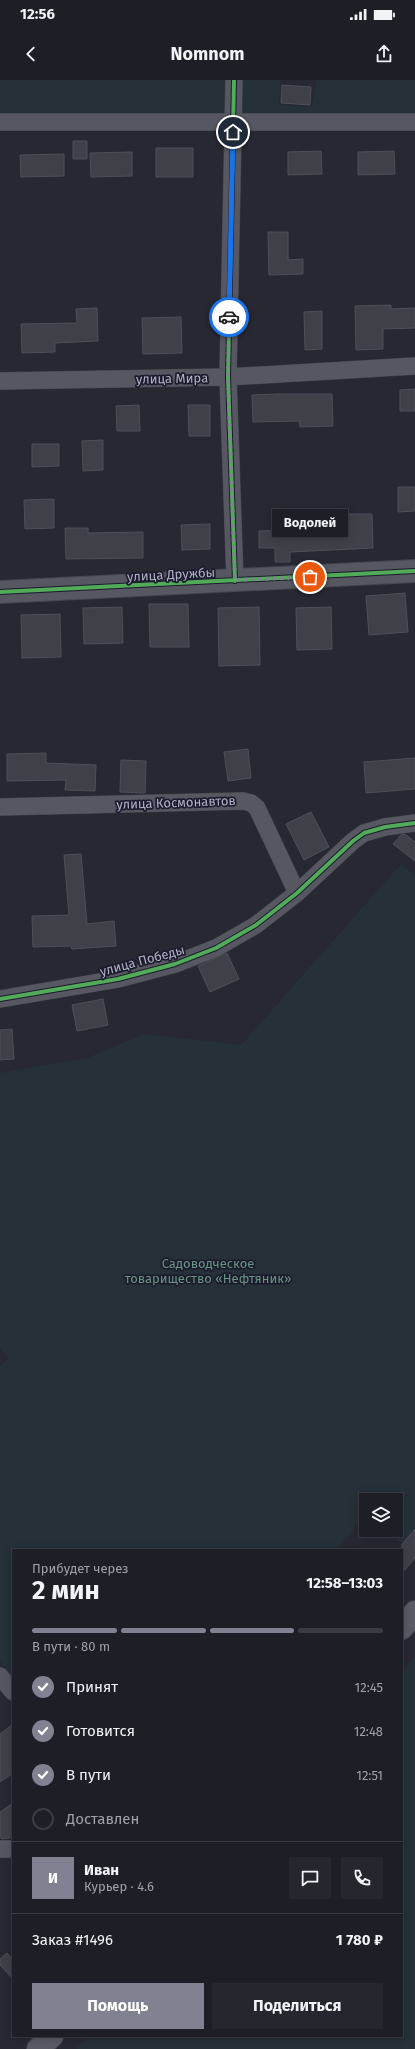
<!DOCTYPE html>
<html lang="ru">
<meta charset="utf-8">
<style>
body{margin:0;font-family:"Fira Sans",sans-serif;background:#25272e;color:#f1f3f6;height:100vh;display:flex;flex-direction:column;font-size:15px;white-space:nowrap}
*{box-sizing:border-box;margin:0}
p{font-size:13px;color:#a0a2a7}
.icon{flex:none;width:22px;height:22px;fill:none;stroke:currentColor;stroke-width:2;stroke-linecap:round;stroke-linejoin:round}
.map{position:relative;flex:1;overflow:hidden}
.panel{position:absolute;left:12px;top:1469px;width:391px;height:488px;display:flex;flex-direction:column;background:#1d1e26;border-radius:0px;box-shadow:0 2px 10px #0003,0 0 0 1px #3b3c43}
.panel>*{flex:none}
.tools{position:absolute;left:359px;top:1413px;display:grid;gap:8px}
.tools a{display:grid;place-items:center;width:44px;height:44px;border-radius:0px;background:#1d1e26;box-shadow:0 2px 10px #0003,0 0 0 1px #3b3c43;font-size:20px}
.pin{position:absolute;display:grid;place-items:center;width:34px;height:34px;color:#fff;margin:-17px;border:2px solid #fff;border-radius:50%;box-shadow:0 1px 4px #0007}
.courier{position:absolute;display:grid;place-items:center;width:40px;height:40px;margin:-20px;border:3px solid #1a73e8;border-radius:50%;background:#fff;color:#222;box-shadow:0 1px 5px #0007}
.bubble{position:absolute;height:28px;border-radius:0px;background:#1d1e26;box-shadow:0 2px 10px #0003,0 0 0 1px #3b3c43;font-size:13px;font-weight:700;line-height:28px;text-align:center}
.summary em{font-style:normal;font-weight:700}
.summary div{display:flex;flex-direction:column-reverse}
.summary{display:flex;align-items:center;justify-content:space-between;height:68px;padding:0 20px}
h1{font-size:26px;font-weight:700;line-height:30px}
.bar{display:grid;grid-template-columns:repeat(4,1fr);gap:6px 4px;align-content:center;height:48px;padding:0 20px}
.bar i{height:5px;border-radius:3px;background:#3b3c43}
.bar .selected{background:#808191}
.bar p{grid-column:span 4}
.line{display:flex;align-items:center;gap:10px;padding:0 20px;border-top:1px solid #3b3c43}
.line div{flex:1}
.round{display:grid;place-items:center;flex:none;width:42px;height:42px;border-radius:0px;background:#25272e}
ol{padding:0 20px;list-style:none}
li{display:flex;align-items:center;gap:12px;height:44px}
li p{margin-inline-start:auto}
li .icon{padding:4px;border-radius:50%;background:#808191;color:#fff;stroke-width:4}
li:last-child{color:#a0a2a7}
li i{width:22px;height:22px;border:2px solid #3b3c43;border-radius:50%}
.button{display:flex;gap:8px;margin-top:auto;padding:8px 20px}
.button a{flex:1;height:46px;border-radius:0px;background:#808191;color:#fff;font-size:16px;font-weight:700;line-height:46px;text-align:center}
.button a+a{background:#25272e;color:#f1f3f6}
.status{display:flex;justify-content:space-between;align-items:center;height:28px;padding:0 20px;background:#1d1e26;direction:ltr}
.status svg{height:11px;fill:currentColor}
header{display:flex;justify-content:space-between;align-items:center;height:52px;padding:0 20px;background:#1d1e26;font-size:18px;font-weight:700}
.map>svg:first-child{display:block}
.green{fill:#253038}
.building{fill:#404049;stroke:#4f4f5a}
.lines{fill:none;stroke-linecap:round;stroke-linejoin:round}
.minor-casing{stroke:#43444c;stroke-width:18}
.tertiary-casing{stroke:#43444c;stroke-width:24}
.secondary-casing{stroke:#43444c;stroke-width:24}
.minor{stroke:#575761;stroke-width:17}
.tertiary{stroke:#575761;stroke-width:22}
.secondary{stroke:#5a5b66;stroke-width:22}
.cycleway-casing{stroke:#1b1c2d;stroke-width:6}
.cycleway{stroke:#51ab58;stroke-width:4}
.done{stroke:#808191;stroke-width:4;stroke-dasharray:0 7.2}
.route{stroke:#1a73e8;stroke-width:5}
.labels{text-anchor:middle;stroke-width:3.5;stroke-linejoin:round;paint-order:stroke}
.street-label{font-size:13px;fill:#b0b1c4;stroke:#1b1c2d}
.park-label{font-size:13px;fill:#699382;stroke:#1b1c2d}
</style>
<div class="status"><b>12:56</b><svg viewBox="0 0 49 12"><path d="M0 12V9h3v3zM5 12V6h3v6zM10 12V3h3v9zM15 12V0h3v12zM26 1h20v11H26zM47 4h2v5h-2z"/></svg></div>
<header><svg class="icon" aria-label="back" viewBox="0 0 24 24"><path d="M15 5l-7 7 7 7"/></svg>Nomnom<svg class="icon" aria-label="share" viewBox="0 0 24 24"><path d="M12 15V3M7 8l5-5 5 5M5 13v7h14v-7"/></svg></header>
<div class="map">
<svg width="415" height="1969" viewBox="0 0 415 1969">
<rect width="100%" height="100%" fill="#272832"/>
<path class="green" d="M0,0H231L230,39H0Z
M238,0H281L279,23L281,25L310,27L312,24L317,0H415V40H237Z
M401,784L415,796V1474L386,1450H396V1420H366V1435L336,1470H13V1597L0,1581V1286L8,1279L0,1268V993L87,978L144,954L241,965Z
M415,1576V1969H76L89,1956H402V1591Z"/>
<path class="building" d="M282,5L311,7L310,25L281,23Z
M73,61H87V79H73Z
M156,68H193V97H156Z
M321,71L322,94L288,95V72Z
M394,71L395,94L358,95V72Z
M132,72V96L91,97L90,73Z
M64,74V96L21,97L20,75Z
M268,152H288V180L303,179V194L269,195Z
M391,225V229L415,228V248L383,249V269L356,270L355,226Z
M97,228L98,261L55,263V272L22,273L21,244L77,243L76,229Z
M322,231V269L305,270L304,232Z
M181,237L182,273L143,274L142,238Z
M415,309V331H400V310Z
M277,314H332L333,346L300,347L299,341L253,342L252,315Z
M139,325L140,351H117L116,326Z
M188,325H210V356H189Z
M103,360V390L83,391L82,361Z
M32,364H59V386L32,387Z
M398,407H415V431L398,432Z
M54,419V448L25,449L24,420Z
M348,434H372L373,468L290,472V482H275V468H259V451L303,450L302,436Z
M210,444V469L182,470L181,445Z
M65,448H88V453L143,452V478L66,479Z
M405,513L408,552L369,555L366,516Z
M149,524H188L189,567H150Z
M122,527L123,563L84,564L83,528Z
M259,527L260,585L219,586L218,528Z
M331,527L332,569L297,570L296,528Z
M60,534L61,577L22,578L21,535Z
M248,669L251,698L228,701L224,672Z
M46,673V683L96,685L95,711L65,710L66,700L7,701V674Z
M415,678V709L366,713L364,682Z
M121,680L146,681L145,713L120,712Z
M311,732L329,767L304,780L286,744Z
M405,754L415,762V781L393,764L401,755Z
M81,774L87,844L114,841L116,866L72,869L71,866L33,867L32,836L69,835L64,775Z
M227,873L239,899L210,912L198,886Z
M103,919L108,945L77,951L72,925Z
M12,949L14,979L0,980V950Z
M415,1449V1478L402,1493V1464Z
M13,1644V1693L0,1702V1654Z
M13,1723V1757L2,1759L0,1757V1732Z
M7,1873L13,1880V1899L0,1885V1879Z"/>
<g class="lines">
<g class="minor-casing">
<path id="minor" d="M234,0L228,297L235,501
M0,42H415
M0,301L228,297L415,286
M0,727L243,721L251,723L257,728L297,813
M0,919L118,899L175,884L216,868L256,845L297,813L353,761L364,753L385,747L415,743
M0,1596L13,1612
M0,1769H13"/>
</g>
<g class="tertiary-casing">
<path id="tertiary" d="M0,512L415,491"/>
</g>
<g class="secondary-casing">
<path id="secondary" d="M402,1548L415,1532
M38,1969L52,1956"/>
</g>
<use href="#minor" class="minor"/>
<use href="#tertiary" class="tertiary"/>
<use href="#secondary" class="secondary"/>
<g class="cycleway-casing">
<path id="cycleway" d="M234,0L228,297L235,501
M0,512L415,491
M0,919L118,899L175,884L216,868L256,845L297,813L353,761L364,753L385,747L415,743"/>
</g>
<use href="#cycleway" class="cycleway"/>
</g>
<g class="lines">
<path class="done" d="M229,237L228,297L235,500L310,497"/>
<path class="route" d="M229,237L233,52"/>
</g>
<g class="labels">
<g class="street-label">
<text transform="translate(172 298) rotate(-1)" y="5">улица Мира</text>
<text transform="translate(171 494) rotate(-3)" y="5">улица Дружбы</text>
<text transform="translate(176 722) rotate(-2)" y="5">улица Космонавтов</text>
<text transform="translate(142 880) rotate(-15)" y="5">улица Победы</text>
</g>
<g class="park-label">
<text x="208" y="1188">Садоводческое<tspan x="208" dy="15">товарищество «Нефтяник»</tspan></text>
</g>
</g>
</svg>
<div class="tools">
<a><svg class="icon" aria-label="layers" viewBox="0 0 24 24"><path d="M12 4l9 5-9 5-9-5zM3 14l9 5 9-5"/></svg></a>
</div>
<div class="pin" style="left:310px;top:497px;background:#ea580c"><svg class="icon" aria-label="bag" viewBox="0 0 24 24"><path d="M5 8h14l-1 12H6zM9 8a3 3 0 0 1 6 0"/></svg></div>
<div class="pin" style="left:233px;top:52px;background:#1f2937"><svg class="icon" aria-label="home" viewBox="0 0 24 24"><path d="M3 11l9-7 9 7M6 9v11h12V9"/></svg></div>
<div class="courier" style="left:229px;top:237px"><svg class="icon" aria-label="car" viewBox="0 0 24 24"><path d="M5 17H2v-5l4-1 3-4h7l3 4 3 1v5h-3M9 17h6M6 11h13"/><circle cx="7" cy="17" r="2"/><circle cx="17" cy="17" r="2"/></svg></div>
<div class="bubble" style="left:272px;top:429px;width:76px">Водолей</div>
<section class="panel">
<div class="summary"><div><h1>2 мин</h1><p>Прибудет через</p></div><em>12:58–13:03</em></div>
<div class="bar"><i class="selected"></i><i class="selected"></i><i class="selected"></i><i></i><p>В пути · 80 m</p></div>
<ol>
<li><svg class="icon" aria-label="check" viewBox="0 0 24 24"><path d="M5 12l5 5 9-10"/></svg>Принят<p>12:45</p></li>
<li><svg class="icon" aria-label="check" viewBox="0 0 24 24"><path d="M5 12l5 5 9-10"/></svg>Готовится<p>12:48</p></li>
<li><svg class="icon" aria-label="check" viewBox="0 0 24 24"><path d="M5 12l5 5 9-10"/></svg>В пути<p>12:51</p></li>
<li><i></i>Доставлен</li>
</ol>
<div class="line" style="height:72px"><b class="round" style="background:#808191;color:#fff">И</b><div><b>Иван</b><p>Курьер · 4.6</p></div><a class="round"><svg class="icon" aria-label="chat" viewBox="0 0 24 24"><path d="M4 5h16v11H9l-5 4z"/></svg></a><a class="round"><svg class="icon" aria-label="phone" viewBox="0 0 24 24"><path d="M5 4h4l2 5-3 2q2 4 5 5l2-3 5 2v4C11 20 4 13 5 4z"/></svg></a></div>
<div class="line" style="height:52px"><div>Заказ #1496</div><b>1 780 ₽</b></div>
<div class="button"><a>Помощь</a><a>Поделиться</a></div>
</section>
</div>
